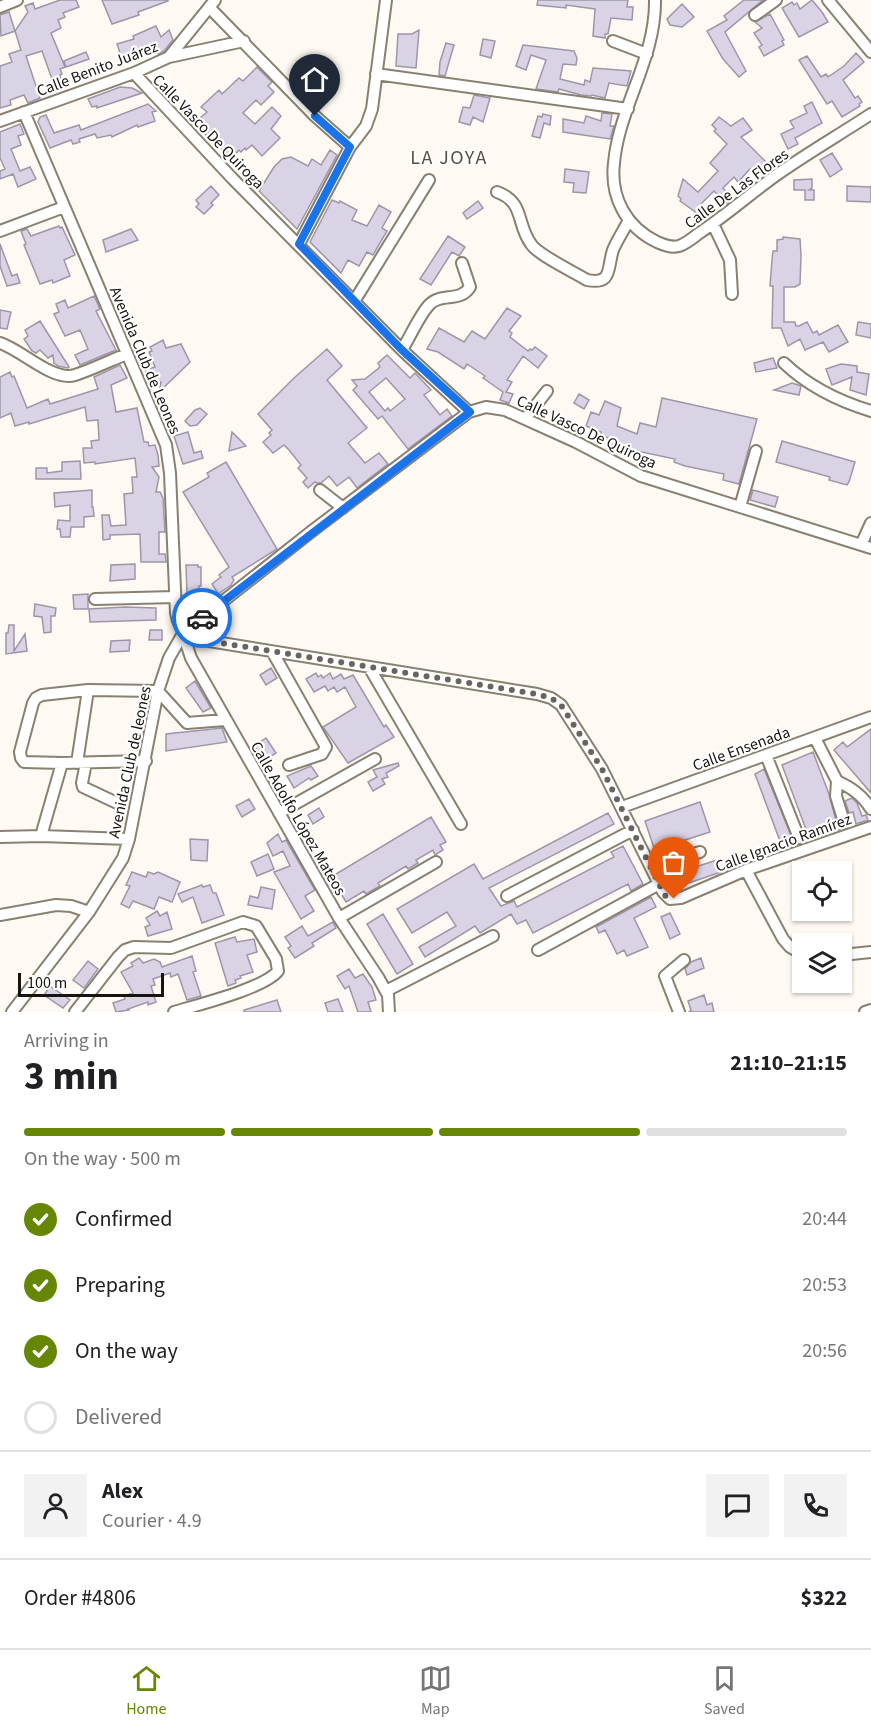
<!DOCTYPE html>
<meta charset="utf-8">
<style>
body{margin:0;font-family:"Source Sans 3",sans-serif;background:#f2f2f2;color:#202124;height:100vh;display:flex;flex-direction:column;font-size:22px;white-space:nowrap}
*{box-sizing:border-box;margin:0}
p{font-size:20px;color:#757577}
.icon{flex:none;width:33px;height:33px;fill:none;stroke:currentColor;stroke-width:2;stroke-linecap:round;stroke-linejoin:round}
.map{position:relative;height:1012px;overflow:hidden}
.drawer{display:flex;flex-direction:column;background:#fff;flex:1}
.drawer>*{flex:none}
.buttons{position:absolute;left:792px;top:861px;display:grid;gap:12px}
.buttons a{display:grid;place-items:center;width:60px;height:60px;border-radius:0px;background:#fff;box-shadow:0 2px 4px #0004;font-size:30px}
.scale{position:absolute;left:18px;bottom:15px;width:146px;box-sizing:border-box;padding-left:6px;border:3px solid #17140e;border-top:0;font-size:16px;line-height:21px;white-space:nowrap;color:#17140e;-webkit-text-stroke:4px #fff;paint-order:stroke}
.pin{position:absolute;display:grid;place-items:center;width:51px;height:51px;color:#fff;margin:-62px -26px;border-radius:50% 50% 50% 0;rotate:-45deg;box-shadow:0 0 6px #0007}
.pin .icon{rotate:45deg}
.courier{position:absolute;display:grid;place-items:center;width:60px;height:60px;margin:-30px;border:4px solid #1a73e8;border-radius:50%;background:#fff;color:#222;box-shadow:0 2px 8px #0007}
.head em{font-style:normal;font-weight:700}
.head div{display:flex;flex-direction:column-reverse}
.head{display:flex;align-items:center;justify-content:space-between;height:102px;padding:0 24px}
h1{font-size:39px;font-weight:700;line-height:45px}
.bar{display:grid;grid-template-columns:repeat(4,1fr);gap:9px 6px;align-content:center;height:72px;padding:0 24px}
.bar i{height:8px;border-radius:4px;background:#e0e0e0}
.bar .selected{background:#658705}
.bar p{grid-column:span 4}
.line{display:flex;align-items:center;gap:15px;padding:0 24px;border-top:2px solid #e0e0e0}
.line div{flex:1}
.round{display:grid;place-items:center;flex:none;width:63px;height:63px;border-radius:0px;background:#f2f2f2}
ol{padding:0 24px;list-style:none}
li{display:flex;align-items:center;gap:18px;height:66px}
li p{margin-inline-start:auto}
li .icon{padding:6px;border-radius:50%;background:#658705;color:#fff;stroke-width:4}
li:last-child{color:#757577}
li i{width:33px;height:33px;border:3px solid #e0e0e0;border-radius:50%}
.menu{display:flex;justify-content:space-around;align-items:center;height:84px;border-top:2px solid #e0e0e0;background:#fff;font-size:16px;color:#757577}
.menu a{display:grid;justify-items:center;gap:3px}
.menu .selected{color:#658705}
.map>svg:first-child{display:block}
.building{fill:#dad3e5;stroke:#9c96a7;stroke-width:1.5;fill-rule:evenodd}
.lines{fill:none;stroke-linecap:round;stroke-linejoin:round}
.minor-casing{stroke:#898070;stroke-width:14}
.minor{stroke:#fff;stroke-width:10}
.done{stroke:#68645e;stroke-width:6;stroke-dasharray:0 10.8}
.route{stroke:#1a73e8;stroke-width:8}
.labels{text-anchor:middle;stroke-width:4.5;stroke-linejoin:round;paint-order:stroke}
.street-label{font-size:16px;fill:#17140e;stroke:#fff}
.quarter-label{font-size:20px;letter-spacing:1.5px;fill:#574f40;stroke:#fff}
</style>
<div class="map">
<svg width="871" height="1012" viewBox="0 0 871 1012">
<rect width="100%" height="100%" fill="#fefaf3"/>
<path class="building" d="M60,0H76L79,7L63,13L65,17L58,20L61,28L51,33L65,67L60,69L62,74L60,75L62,83L55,85L53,82L42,51L26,56L40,98L28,103L24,95L10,100L11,105L0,108V66L12,62L9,54L21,50L15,31L28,12L25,6L33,3L35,9Z
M102,0H168V1L138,12L139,15L112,24Z
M538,0H628L627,7H633L632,20L611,18L608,34H605V38L593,36L595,9L566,5V8L537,5Z
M744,0H763L725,32L746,71L739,77L723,59L707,31L727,20L724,16Z
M812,0L822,12L828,22L799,37L782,8L792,2L794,5L797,3L800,9Z
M682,4L694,17L682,27L670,25L667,19Z
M9,12L15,31L1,36L0,15Z
M770,14L784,40L782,41L784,45L764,56L759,47L762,45L754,33L762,28L755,22Z
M156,26L161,37L169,30L173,40L164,51L158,54L156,48L123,62L117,44L134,39L133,36Z
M419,30L416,68L396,66L398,34H412Z
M483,39L495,41L491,58L480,55Z
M446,43L454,45L445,76L439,75L440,62Z
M523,45L574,51L577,58L576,65L563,64L560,79L584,85L585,80L590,82L593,68L631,71L627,86L609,83L605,98L592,95L591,96L581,95L559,89L558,92L536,89L546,60L531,55L526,70L516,66Z
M86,52L89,59L66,67L64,61Z
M856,53L864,62L843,80L855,98L858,96L862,102L859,104L860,106L842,117L832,101L827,104L799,60L807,56L821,77L826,74L828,77L844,66Z
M257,67L272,82L268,86L274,92L261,105L256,100L243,113L255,124L272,107L281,116L271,129L280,138L262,156L252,145L246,150L245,148L241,152L239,150L232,158L205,134L208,132L205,128L207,125L200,118L207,112L201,107L219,90L222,94L239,78L243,81Z
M120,87L132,88L142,93L97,108V106L92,107L88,99Z
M474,95L490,98L483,122L473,117L470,125L459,122L463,107L470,108Z
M812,102L822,123L795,138L798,144L788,149L781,134L794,128L790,121L807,113L804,106Z
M148,104L156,111L152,112L155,121L138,127L137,125L112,137L111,135L97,138L95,134L79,139L80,142L73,144L71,140L50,148L38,122L40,117L46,115L54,133L79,125L81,130Z
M602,113L612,114L610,126H614L610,139L563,132V119L584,123L586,116L601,121Z
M543,114L551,116L550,125L544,123L540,138L532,136L538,116L542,117Z
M719,117L731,126L743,118L752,130L741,137L768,164L756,177L750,169L738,182L734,177L723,188L733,199L727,204L714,191L701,204L703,206L697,213L680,201L681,199L678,196L683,179L698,192L718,171L710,163L727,144L714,131L716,129L712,125Z
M20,124L24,134L18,136L21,145L11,149L20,171L30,167L36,179L18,187L13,174L0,179V171L5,169L0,158V132Z
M330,150L337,155L297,229L259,191L274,167L282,159L291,157L308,166L312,159L321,165Z
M832,153L842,169L830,177L820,160Z
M565,169L589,172L586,193L573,192L574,183L564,182Z
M812,179V188L809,190H814V200H805V190H794V180Z
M211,186L219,195L211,203L213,205L204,214L196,207L199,204L196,200Z
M847,186L871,187V202L847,201Z
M332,200L339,203L340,201L357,210L352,220L367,226L379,205L391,212L382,228L387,231L373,255L367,252L359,266L348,260L341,273L310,242Z
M478,201L483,208L467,219L463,213Z
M59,226L60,228L62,227L75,255L64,260L70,276L53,283L52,280L40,284L24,245L26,244L21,231L27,229L31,236Z
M131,229L138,240L106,252L103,240Z
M448,236L465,247L459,256L452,252L431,285L420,279Z
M783,237L800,239L801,255L800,284L795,287H784V322H795L796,326H799L807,322L813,333L817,331L819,335L838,325L848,342L829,352L823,342L805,350L800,339L788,346L781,328H772L773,286H770L772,260L773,251H777V240L783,239Z
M0,244L12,276L17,274L20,283L7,286L0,266Z
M94,296L100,309L96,311L116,350L80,365L75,355L88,349L80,330L65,336L54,314L59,312L56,304L65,300L68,308Z
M507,308L521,316L509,331L512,333L510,337L528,351L530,349L532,350L535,347L547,356L538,368L523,356L507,380L512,382L506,392L513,394L509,403L500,400L503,392L483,378L485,376L467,364L464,369L438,352L427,349L439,328L464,342L472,331L485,339Z
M0,310L11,312L7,329L0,328Z
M40,321L69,367L68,368L58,366L54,363L53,355L48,358L40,350L36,353L32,351L24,339L28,336L25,330Z
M858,322L871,324V338L856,335Z
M163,340L166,348L181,344L190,362L159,392L161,382L152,385L145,370L155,367L149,352L152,351L150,347Z
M327,349L342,366L327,380L367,428L348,443L365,463L379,453L388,464L357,488L349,477L337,486L329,476L321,483H317L315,482L308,488L303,482L307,478L298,468L301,465L289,450L284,445L273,453L263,442L271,435L269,433L272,430L258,414L294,378Z
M387,355L410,378L415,373L431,390L424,395L440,415L447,409L452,416L408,449L382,416L378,419L353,390L357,386L352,380L365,379L380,367L378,363ZM386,378L405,399L390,411L388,408L385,411L369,392Z
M773,358L777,368L756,372L754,363Z
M841,364L857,366V372L869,374L866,395L850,390L852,377L832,385L826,369Z
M120,365L127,378L111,385L116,412L137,408L144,442H148L149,446L155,445L158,455L159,466L152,467L159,477L156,492H160L163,498L165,532H159V554H165L166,562H141L140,534L110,535V539L103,540L102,515H109L111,526L126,525L124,494L133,493L132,477H137L135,458L95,464V462L84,463L83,448H92L91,441L99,440L98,420L87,421L85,407L29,424V422L15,426L11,413L0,418V377L10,372L12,377L14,376L27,408L48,399L50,404L98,389L94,377Z
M792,383L801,386L799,395L774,390Z
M579,394L589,400L584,409L574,403Z
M662,398L757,419L739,484L723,480L724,474L685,466L674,462L675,459L623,448L621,453L607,448L610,442L607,441L608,438L601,435V432L586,426L591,412L599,415L605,401L621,408L617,426L637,434L640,423L656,427Z
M200,408L207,414L197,425L190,426L185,421L195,410Z
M188,432L194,453L201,451L203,458L183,464L174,436Z
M232,432L246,446L229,451Z
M782,441L855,462L849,482L847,485L829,480L830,477L776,462Z
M80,461L81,479H36V468H47V473L62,471V462Z
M226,462L277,549L232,577L234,580L231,585L218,594L212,584L221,577L219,575L229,567L183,492L209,477L207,473Z
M92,490V507H93L94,516L84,517V527H71L70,537H61L60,529H57L58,520L70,521V505L55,507L54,493Z
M753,490L778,497L775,507L750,500Z
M135,564V579L110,581L111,565Z
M186,565H198V567H201V586H199V595H187Z
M88,594V609H74L73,595Z
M35,604L56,608L55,616H51V632L44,633L42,617L34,616V614Z
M125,607L156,608V620L90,622L89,609Z
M9,625H14V651L25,634L27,651L6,654V633H8Z
M150,630H162V640H149Z
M130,640L129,651L110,652L111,641Z
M271,668L277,678L266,685L260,675Z
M316,673L318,677L321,675L323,678L330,673L333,679L341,674L344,679L353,675L384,727L386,725L394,737L348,763L323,727L356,707L345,687L337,692L334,687L328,691L325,686L314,692L306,679Z
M195,681L211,708L203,712L186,688Z
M222,728L227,742L166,751V734Z
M871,729V793L834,750L843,742L847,747Z
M266,738L276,753L263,761L254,746Z
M813,752L829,794L837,824L842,829L810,840L782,765Z
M398,763L399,766L386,773L388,777L382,779L385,784L373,791L368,782L377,777L373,770Z
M311,766L318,776L311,780L309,778L294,788L287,776Z
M764,769L795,845L783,849L755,774Z
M852,798L857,803L862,816L866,815L868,820L856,824L853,812L849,813L845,801Z
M249,799L255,809L242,817L236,806Z
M700,802L710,832L682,841L685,849L678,851L675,844L655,851L645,821Z
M319,808L324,817L313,824L308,815Z
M608,813L614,824L489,888L501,906L514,901L517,907L614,857L611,852L623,846L643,884L631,891L628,884L533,933L526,920L517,924L511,914L480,933L475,926L425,957L419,947L456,926L447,912L412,933L397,909L474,864L483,879Z
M431,817L446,842L440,845L443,850L435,855L433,850L416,860L418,863L408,869L406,866L378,883L380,886L366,894L364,891L346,902L331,877Z
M278,834L282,842L286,840L315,890L305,896L314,911L301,919L274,872L290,866L283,851L273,856L267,843Z
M190,839L208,840L207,861L191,860Z
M268,854L274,869L257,876L251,862Z
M717,860L721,872L674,888L672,884L669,877L675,875L672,868L687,864L689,869Z
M132,872L146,877L148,872L154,874L158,872L180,882L172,902L159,897L154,909L133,901L129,908L121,904L130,886L126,885Z
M202,885L203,887L210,885L213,893H216L224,915L202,923L193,897L182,902L178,894Z
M261,887L275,890L272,909L248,905L250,896L258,898Z
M651,897L656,907L634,918L648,947L627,956L624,950L617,954L605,930L599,933L596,927Z
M157,911L160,916L167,912L172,929L148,936L145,927L150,925L146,918Z
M670,913L680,934L670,939L661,917Z
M383,914L413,964L397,974L367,924Z
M333,922L336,928L312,943L314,946L295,958L288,948L291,946L285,937L302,926L308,936Z
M235,937L237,942L254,939L257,952L247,955L253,972L240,976L241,978L235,980L236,983L228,986L215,943Z
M192,956L196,971L193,972L201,996L187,1000L178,974L171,977L170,973L153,979L155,985L151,986L156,1002L148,1005V1002L128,1009L129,1010L116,1012L113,1003L125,999L124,996L133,993L121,972L133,966L131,963L139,958L143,963L154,959L160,962L162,967Z
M701,958L704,968L687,975L685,969L691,962Z
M88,961L98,969L84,988L73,980Z
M349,969L355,978L363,974L372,987L376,1000L368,1002L371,1012H358L349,986L345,989L337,976Z
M50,986L70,1000L63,1008L44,995Z
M704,995L707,1005L712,1003L714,1012H689L691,1010L688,1001Z
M338,999L343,1012H328L325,1003Z
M277,1000L281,1012H244V1010Z"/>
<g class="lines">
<g class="minor-casing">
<path id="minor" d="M655,0C656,58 619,107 614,163C610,197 626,227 657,242C664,245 671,248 679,246C685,244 693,238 698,234C725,216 749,195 775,176C806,154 839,135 871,114
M828,0L871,52
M0,7L17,0
M209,7L315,116L350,147
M755,15L776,0
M613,41L647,54
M169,57L244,41
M134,73L231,177L402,350L469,412
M376,74L628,109
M24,112L166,445L170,473L176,613C179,632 191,638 209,641L537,694L551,698L561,705L602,769L663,892L670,899L681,898L746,870L871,827
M0,121L134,73L169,57L215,0
M497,192C525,202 516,224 531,244C538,255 574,272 587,280C613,285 607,268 613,250C617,240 624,230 629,220
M713,224L730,260L732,294
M0,231L64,207
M299,244L350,147L366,126L372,109L386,0
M355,300L429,180
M0,343C22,350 53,382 75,375C91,370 111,360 127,354
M402,350C410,337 419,316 429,305C441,292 460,303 470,287L462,263
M784,363C809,387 838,401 871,411
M525,419L547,391
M320,490L343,508
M740,507L756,451
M861,545L871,523
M95,599L175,597
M189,636L187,646L191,658L339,918L378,977L388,995L389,1012
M273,653L326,747L322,754L289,765
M369,667L461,824
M815,738L837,781L836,796L844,822
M766,755L799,838
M62,763L24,762L21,758L20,752L33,703L36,698L42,695L88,690
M77,763L88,690L158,691L187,723L225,720
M86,763L82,783L83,787L117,803
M837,781C852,788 862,795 871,809
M622,807L871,717
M279,813L375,759
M0,837L41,836
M129,839L41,836L62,763L146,761
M651,867L700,852
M746,870L783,939L790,947L802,954
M507,896L633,830
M0,915L56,905L71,906L89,912
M339,918L436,862
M538,950L659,884
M842,955L871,952
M386,991L493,936
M12,1012L89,912L123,858L129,839L158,691L169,658L184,632L312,531L469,412L486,407L505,410L576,442L641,476L871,548
M75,1012L118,957L125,950L134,947L171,948L243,922L256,926L276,959L278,971C265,988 197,1005 174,1012
M679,1012L665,976L684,960
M865,1012L871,1010"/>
</g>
<use href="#minor" class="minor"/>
</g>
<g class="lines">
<path class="done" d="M202,618L184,632L198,639L209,641L537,694L551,698L561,705L602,769L663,892L666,897L674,899"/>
<path class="route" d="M202,618L470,412L402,350L299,244L350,147L315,116"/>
</g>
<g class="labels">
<g class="street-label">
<text transform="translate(97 68) rotate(-21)" y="6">Calle Benito Juárez</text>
<text transform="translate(209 131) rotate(46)" y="6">Calle Vasco De Quiroga</text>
<text transform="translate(736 188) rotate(-36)" y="6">Calle De Las Flores</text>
<text transform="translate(146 360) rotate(67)" y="6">Avenida Club de Leones</text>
<text transform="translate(587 431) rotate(25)" y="6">Calle Vasco De Quiroga</text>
<text transform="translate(741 748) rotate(-20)" y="6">Calle Ensenada</text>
<text transform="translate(129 762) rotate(-78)" y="6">Avenida Club de leones</text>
<text transform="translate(299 818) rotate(60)" y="6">Calle Adolfo López Mateos</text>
<text transform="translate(783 842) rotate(-20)" y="6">Calle Ignacio Ramírez</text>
</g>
<g class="quarter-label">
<text x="449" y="164">LA JOYA</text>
</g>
</g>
</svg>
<div class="buttons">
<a><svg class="icon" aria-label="locate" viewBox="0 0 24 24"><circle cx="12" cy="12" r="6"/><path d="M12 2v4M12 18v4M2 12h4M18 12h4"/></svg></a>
<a><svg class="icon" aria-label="layers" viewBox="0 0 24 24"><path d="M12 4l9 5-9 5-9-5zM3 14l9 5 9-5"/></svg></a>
</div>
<div class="scale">100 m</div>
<div class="pin" style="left:674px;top:899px;background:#ea580c"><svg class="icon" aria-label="bag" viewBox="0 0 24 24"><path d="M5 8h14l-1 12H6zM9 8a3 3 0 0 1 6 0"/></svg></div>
<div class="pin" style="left:315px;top:116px;background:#1f2937"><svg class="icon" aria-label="home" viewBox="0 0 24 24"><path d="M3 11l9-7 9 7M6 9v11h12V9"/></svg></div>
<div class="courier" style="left:202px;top:618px"><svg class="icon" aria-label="car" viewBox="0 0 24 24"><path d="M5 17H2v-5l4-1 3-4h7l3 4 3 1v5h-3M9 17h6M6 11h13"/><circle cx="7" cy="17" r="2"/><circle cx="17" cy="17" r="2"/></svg></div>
</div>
<section class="drawer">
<div class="head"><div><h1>3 min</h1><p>Arriving in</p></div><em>21:10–21:15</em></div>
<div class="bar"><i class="selected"></i><i class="selected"></i><i class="selected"></i><i></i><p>On the way · 500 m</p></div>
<ol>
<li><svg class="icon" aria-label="check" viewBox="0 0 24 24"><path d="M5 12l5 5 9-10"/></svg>Confirmed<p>20:44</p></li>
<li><svg class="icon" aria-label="check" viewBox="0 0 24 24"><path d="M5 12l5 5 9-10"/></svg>Preparing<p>20:53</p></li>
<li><svg class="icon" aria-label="check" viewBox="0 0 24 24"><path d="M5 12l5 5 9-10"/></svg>On the way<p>20:56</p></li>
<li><i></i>Delivered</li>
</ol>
<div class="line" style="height:108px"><a class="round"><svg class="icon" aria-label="person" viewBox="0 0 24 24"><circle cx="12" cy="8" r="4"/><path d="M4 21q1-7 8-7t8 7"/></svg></a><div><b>Alex</b><p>Courier · 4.9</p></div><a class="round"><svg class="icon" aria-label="chat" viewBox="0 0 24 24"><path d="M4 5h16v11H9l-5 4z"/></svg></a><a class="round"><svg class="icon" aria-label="phone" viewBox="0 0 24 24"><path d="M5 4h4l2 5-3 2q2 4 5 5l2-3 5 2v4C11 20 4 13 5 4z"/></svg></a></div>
<div class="line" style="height:78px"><div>Order #4806</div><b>$322</b></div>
</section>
<nav class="menu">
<a class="selected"><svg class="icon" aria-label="home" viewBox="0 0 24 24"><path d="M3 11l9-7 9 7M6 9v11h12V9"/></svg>Home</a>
<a><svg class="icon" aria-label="map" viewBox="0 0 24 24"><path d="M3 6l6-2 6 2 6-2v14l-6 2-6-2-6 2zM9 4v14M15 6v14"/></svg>Map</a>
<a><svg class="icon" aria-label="saved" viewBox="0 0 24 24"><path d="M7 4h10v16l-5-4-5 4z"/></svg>Saved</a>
</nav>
